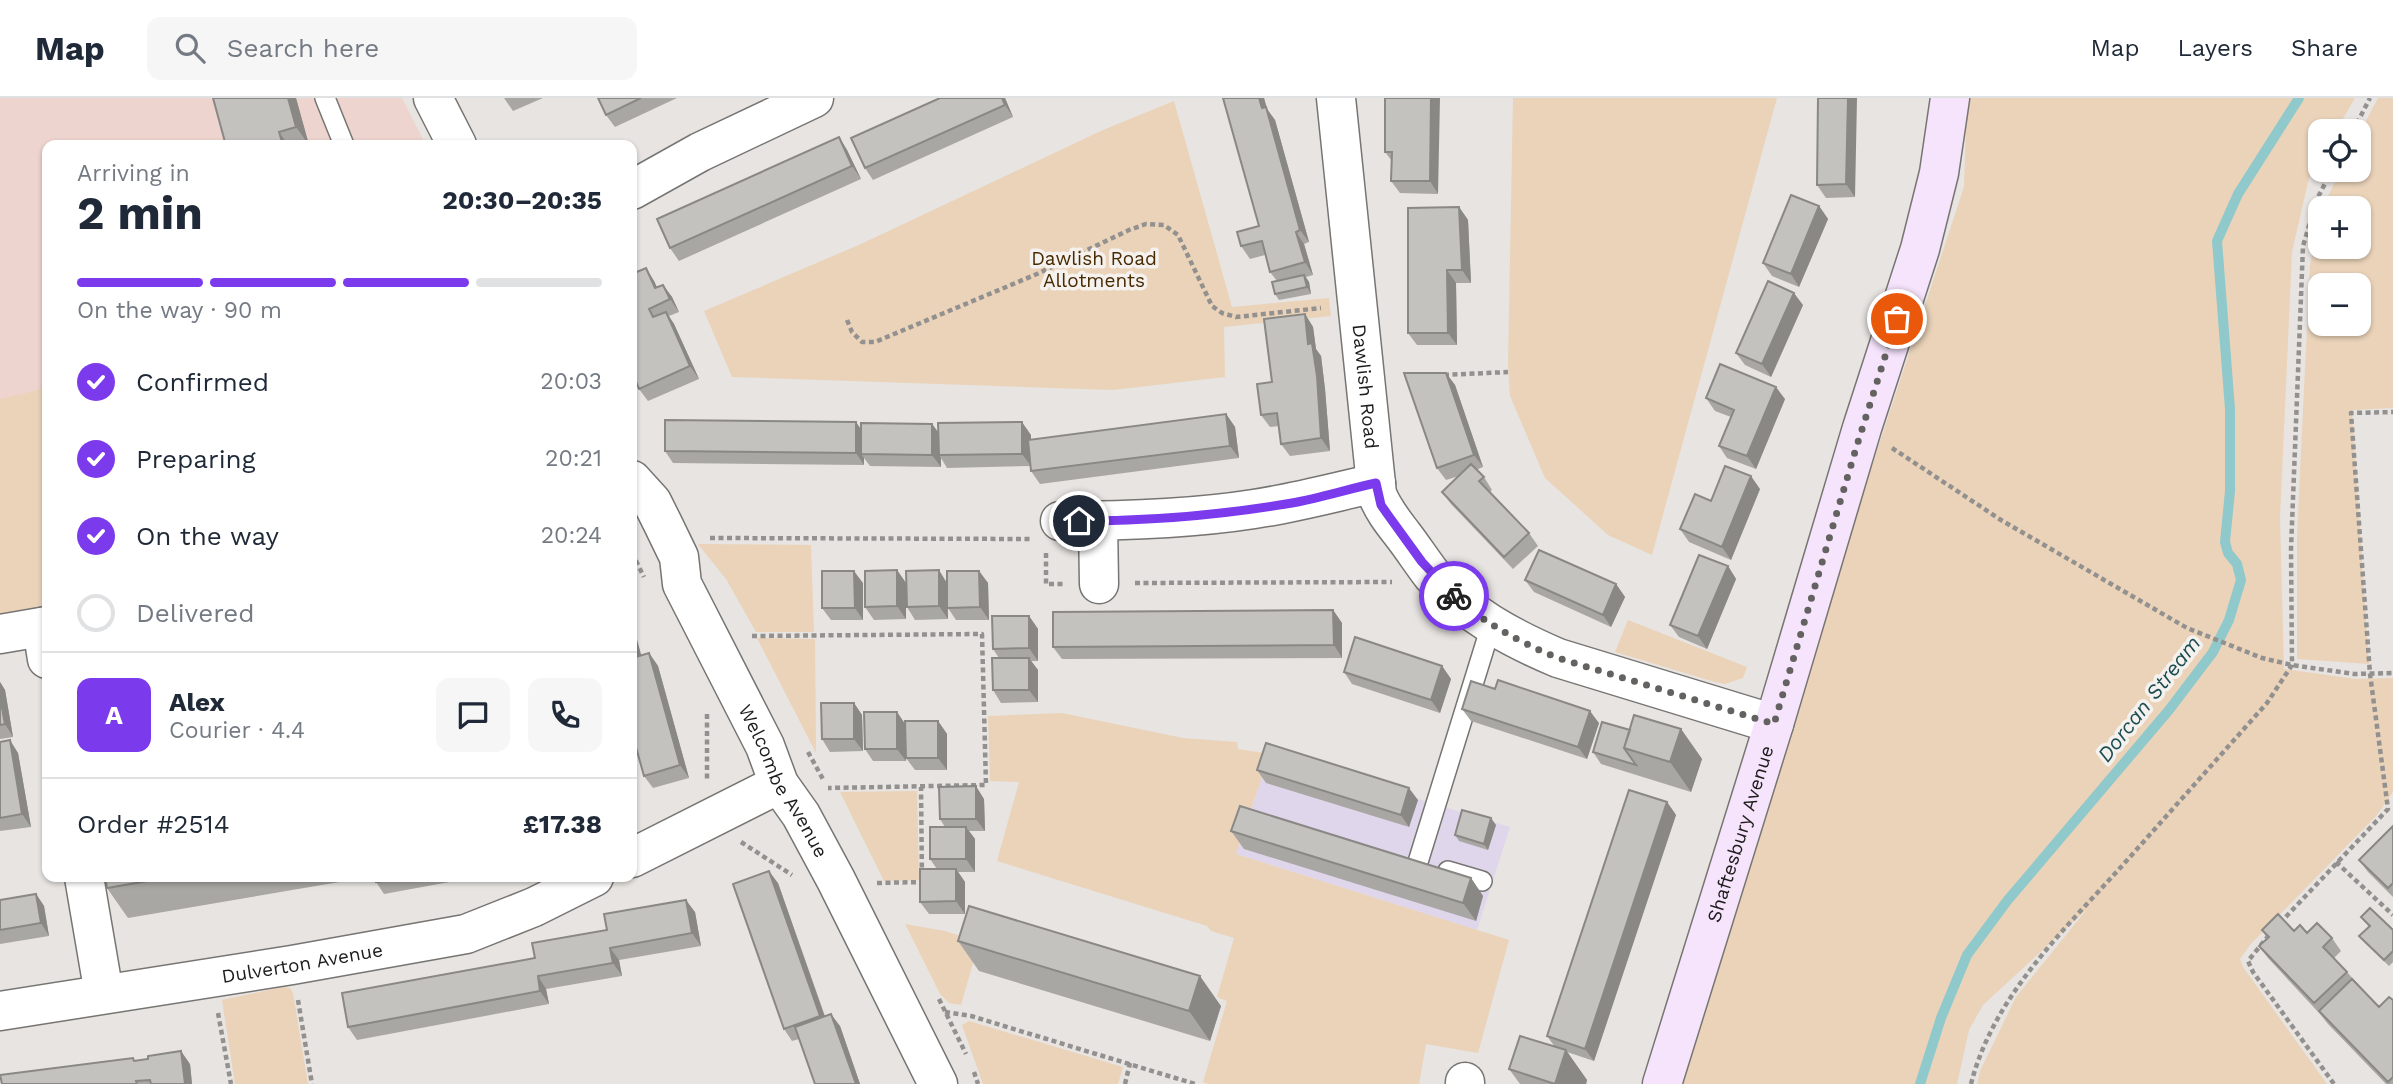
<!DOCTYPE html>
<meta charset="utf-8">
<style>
body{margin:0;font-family:"Work Sans",sans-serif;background:#f6f6f7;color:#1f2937;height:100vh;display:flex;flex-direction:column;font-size:26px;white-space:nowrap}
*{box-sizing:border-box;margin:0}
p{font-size:23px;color:#747a83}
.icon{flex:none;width:38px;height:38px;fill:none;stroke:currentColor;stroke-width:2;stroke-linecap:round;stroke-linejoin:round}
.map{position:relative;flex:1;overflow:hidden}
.details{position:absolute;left:42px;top:42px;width:595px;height:742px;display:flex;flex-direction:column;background:#fff;border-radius:14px;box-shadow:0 2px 5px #0004}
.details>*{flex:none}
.controls{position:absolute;left:2308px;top:21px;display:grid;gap:14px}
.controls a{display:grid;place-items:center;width:63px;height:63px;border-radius:14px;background:#fff;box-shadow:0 2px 5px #0004;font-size:35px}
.pin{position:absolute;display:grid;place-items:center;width:60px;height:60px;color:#fff;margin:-30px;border:4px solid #fff;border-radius:50%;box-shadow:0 2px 7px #0007}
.courier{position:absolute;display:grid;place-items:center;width:70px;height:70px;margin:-35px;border:5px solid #7c3aed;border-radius:50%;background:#fff;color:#222;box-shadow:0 2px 9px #0007}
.overview em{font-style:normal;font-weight:700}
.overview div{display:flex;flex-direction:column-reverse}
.overview{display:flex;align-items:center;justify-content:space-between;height:119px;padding:0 35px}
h1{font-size:46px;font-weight:700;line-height:52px}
.bar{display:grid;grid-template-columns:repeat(4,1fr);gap:10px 7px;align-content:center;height:84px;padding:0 35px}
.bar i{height:9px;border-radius:5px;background:#e0e1e3}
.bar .current{background:#7c3aed}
.bar p{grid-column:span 4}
.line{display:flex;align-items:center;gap:18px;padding:0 35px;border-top:2px solid #e0e1e3}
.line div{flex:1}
.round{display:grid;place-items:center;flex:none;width:74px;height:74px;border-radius:14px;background:#f6f6f7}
ol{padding:0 35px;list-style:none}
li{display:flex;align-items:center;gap:21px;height:77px}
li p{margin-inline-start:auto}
li .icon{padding:7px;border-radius:50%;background:#7c3aed;color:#fff;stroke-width:4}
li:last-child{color:#747a83}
li i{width:38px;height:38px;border:4px solid #e0e1e3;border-radius:50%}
header{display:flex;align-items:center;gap:42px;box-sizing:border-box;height:98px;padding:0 35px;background:#fff;border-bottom:2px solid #e0e1e3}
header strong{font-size:33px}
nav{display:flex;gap:38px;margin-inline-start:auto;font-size:24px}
.search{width:490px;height:63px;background:#f6f6f7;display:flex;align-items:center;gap:18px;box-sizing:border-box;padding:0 24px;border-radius:14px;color:#747a83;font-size:26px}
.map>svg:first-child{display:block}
.industrial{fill:#dfd6eb}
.education{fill:#eed4ce}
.green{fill:#ead3b9;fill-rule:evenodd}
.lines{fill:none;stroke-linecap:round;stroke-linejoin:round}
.stream{stroke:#90c9cb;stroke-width:10}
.lane-casing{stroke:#777572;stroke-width:22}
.street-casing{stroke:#777572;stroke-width:41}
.secondary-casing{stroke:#777572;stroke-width:41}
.path{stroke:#93918f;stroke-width:4.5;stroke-dasharray:5 3.5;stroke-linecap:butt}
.lane{stroke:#fff;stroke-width:19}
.street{stroke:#fff;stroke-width:38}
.secondary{stroke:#f5e4fc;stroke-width:38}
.wall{fill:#a9a7a3}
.shaded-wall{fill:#898885}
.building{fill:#c4c2be;stroke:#898885;stroke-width:2}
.done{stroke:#646260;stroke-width:7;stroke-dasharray:0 12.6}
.route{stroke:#7c3aed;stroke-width:9}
.labels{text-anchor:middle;stroke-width:7;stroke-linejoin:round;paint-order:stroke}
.park-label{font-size:19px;fill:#482a00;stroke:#f4f1ee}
.street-label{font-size:19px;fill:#1d1c1b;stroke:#f4f1ee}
.water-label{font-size:21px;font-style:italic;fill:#1b4d50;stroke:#f4f1ee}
</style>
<header>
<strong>Map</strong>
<div class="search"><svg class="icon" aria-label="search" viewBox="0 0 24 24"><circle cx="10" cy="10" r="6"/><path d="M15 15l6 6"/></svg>Search here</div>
<nav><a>Map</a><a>Layers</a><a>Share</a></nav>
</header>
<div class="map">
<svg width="2393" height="986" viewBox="0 0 2393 986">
<rect width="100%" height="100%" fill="#e7e4e1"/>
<path class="industrial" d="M1270,656L1510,729L1477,832L1236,756Z"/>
<path class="education" d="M0,0H402L426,47H47V454L0,463Z"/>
<path class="green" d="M1513,0H1777L1652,457L1608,437L1545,380L1510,298L1508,267Z
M1967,0H2355L2336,33H2320V60L2309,80L2292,154L2280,420L2284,571L2356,581L2393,580V694L2377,717L2250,847L2240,861L2243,869L2327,986H1977L1980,973L2016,899L2087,811L1983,907L1969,932L1957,986H1674L1860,404L1964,89Z
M2378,0H2393V310L2352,312L2369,566L2297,561V438L2310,167L2320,115V149H2359V110H2322L2341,72H2359V36ZM2320,187H2359V226H2320Z
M1174,3L1232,209L1329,200L1331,218L1224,229L1225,279L1113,292L732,279L704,213L861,146L1103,32Z
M47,277V515L0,524V301L38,292Z
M698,446L811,447L814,534H756L726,481Z
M1628,522L1747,569L1743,580L1725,586L1715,584L1615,554Z
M757,540L815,541L816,655Z
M1062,615L1183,640L1237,644L1238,651L1270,656L1236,756L1509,842L1478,955L1426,946L1419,986H1208L1203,984L1227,903L1217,899L1234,840L1211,833L1207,828L997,763L1019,684L990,683L988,618Z
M917,693L919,782L884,783L840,694Z
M905,826L945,833L979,844L961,907L949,905L940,896Z
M283,889L290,890L293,895L308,986H235L222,902Z
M969,923L1123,969L1118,986H983L962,927Z"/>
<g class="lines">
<path class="stream" d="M1920,986L1941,920L1967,857L2007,803L2169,612L2213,554L2229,522L2241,482L2237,466L2228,455L2225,444L2230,393V311L2217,143L2238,96L2299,0"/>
<g class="lane-casing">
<path id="lane" d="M325,0L344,47
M1418,764L1491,528
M1448,773L1482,783"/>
</g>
<g class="street-casing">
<g id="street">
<path d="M433,0L457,47"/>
<path id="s1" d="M1336,0L1377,396C1383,412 1393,424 1403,437C1413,450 1422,464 1432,477C1466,516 1511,540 1558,560L1774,626"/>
<path d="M632,92L700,54L814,0"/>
<path id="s2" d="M632,382L652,404L663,426L679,459L682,486L765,648L779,686L801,717L836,782L938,986"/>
<path d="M1060,423C1124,423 1190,421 1254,411C1295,405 1335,394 1376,385"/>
<path d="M1098,423L1099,486"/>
<path d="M42,529L47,561"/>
<path d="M0,536L47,528"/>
<path d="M632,760L779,686"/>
<path d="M84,779L104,896"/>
<path id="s3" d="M0,913L292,867L466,836L534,809L594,779"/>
<path d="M1465,986V984"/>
</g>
</g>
<g class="secondary-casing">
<g id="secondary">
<path id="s4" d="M1662,986L1774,626L1862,330L1920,151L1939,75L1950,0"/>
</g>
</g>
<path class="path" d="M2353,33L2370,0
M847,222L852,234L862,244H875L1037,176L1129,132L1146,126L1164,127L1178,137L1212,208L1222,215L1236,219L1321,210
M1444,277L1508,274
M1892,350L2001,422L2187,530L2262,560L2292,567L2354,576L2393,575
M710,440L1031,441
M632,455L644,479
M1046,455V486H1063
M1135,485L1392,484
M752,538L982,536L986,687L828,690
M707,616V681
M808,654L824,683
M741,744L792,777
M2336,764L2393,817
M877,785L922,784L921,689
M2280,825L2388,711L2370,576L2351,315L2393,314
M2269,837L2248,863L2253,874L2334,986
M939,901L966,956
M298,902L312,986
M945,914L971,918L1195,986
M218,915L231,986
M974,974L978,986
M1125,986L1130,965
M1971,986C1993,899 2063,833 2121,769C2170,714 2218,660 2267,605L2292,567L2291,451L2303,148L2317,101L2332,72"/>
<use href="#lane" class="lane"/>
<use href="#street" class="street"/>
<use href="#secondary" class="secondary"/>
</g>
<path class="wall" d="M213,0H296L309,47H214L225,44Z
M504,0H543L513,13Z
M598,0H677L615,29L606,17Z
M1005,0L1013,19L873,82L865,70Z
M1264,0L1267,11L1275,22L1309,144L1304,146L1313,177L1306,179L1309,184L1311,196L1279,202L1275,196L1277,183L1270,174L1265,157L1250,161L1241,148L1259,128Z
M1385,0L1438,96L1400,95L1391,83L1392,63L1385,54Z
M1818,0L1855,99L1826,100L1817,87Z
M839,39L847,52L861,81L679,163L670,150Z
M1819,108L1828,121L1799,189L1772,178L1763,165Z
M1459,109L1468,122L1471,185H1456L1457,247H1417L1408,235Z
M632,169L634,175L646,170L654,183L657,189L663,187L672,199L679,214L669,218L674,226L699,281L648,303L639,291Z
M1803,207L1771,279L1745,267L1736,255Z
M1305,216L1313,229L1316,251L1321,258L1325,291L1330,353L1290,358L1281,346L1279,328L1270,329L1261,317L1272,284Z
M1446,275L1455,287L1483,369L1476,372L1484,379L1492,392L1490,394L1529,435L1538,448L1513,471L1451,406L1442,394L1459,378L1446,382L1437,370Z
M1706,300L1785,301L1756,371L1727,360L1719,348L1731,319L1715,313Z
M1226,316L1235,329L1239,360L1040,386L1031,373V368L947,370L941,360V369L870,368L864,360V367L673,365L665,353L861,332L932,326L938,334L1031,337V342Z
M1760,391L1731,462L1689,444L1680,431L1711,403Z
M1728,468L1736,481L1707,551L1679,539L1670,527Z
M897,472L906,485V521L874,522L865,509Z
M979,473L988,485L989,522H956L948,510V521L915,522L907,509L947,484Z
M1525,482L1616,486L1625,499L1611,529L1534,494Z
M863,485V522H831L822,510Z
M1333,512L1342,525V560L1062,561L1053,549Z
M1029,518L1038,531V563H1031L1038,572V604L1001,605L993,592L999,560L993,551Z
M649,555L658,568L689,680L653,690L644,678L641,557Z
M1442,568L1451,581L1440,615L1352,586L1344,574Z
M0,584L5,592L13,639L0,641Z
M1495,591L1599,625L1587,661L1471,623L1462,611Z
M854,605L862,617L863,653L830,654L822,641Z
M897,614L905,626L906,663H873L865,651Z
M938,623L947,636V672H915L906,660Z
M1681,631L1702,661L1691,694L1601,666L1593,654L1630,632Z
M0,644L18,655L31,729L0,733Z
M1257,672L1418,702L1409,729L1266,685Z
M984,701L985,733H969L975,741V774H958L965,784V816H929L920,804L937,771L930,761L945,729L940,721Z
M1667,704L1676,717L1594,963L1567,954L1587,982L1586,986H1520L1509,971L1555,949L1547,938Z
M1496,727L1488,752L1459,743L1455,737Z
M2393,728V799L2368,774L2359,762Z
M1231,733L1471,780L1483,798L1476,823L1244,751Z
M105,779H369L128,820L107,790Z
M375,779H465L466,781L384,796L376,784Z
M778,785L825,918L840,928L860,986H815L799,941L792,943L784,931Z
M36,796L44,808L49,838L0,846V802Z
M695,814L701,848L619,862L622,878L546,891L549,906L357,942L348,929L607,832Z
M2361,819L2393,832V864L2389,868L2364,844L2359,838L2369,829Z
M2262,832L2294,833L2332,840L2341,853L2334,860L2379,909L2393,902V986H2386L2328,926L2320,916L2268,860L2259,848L2267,840Z
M958,843L1221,908L1210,943L979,873Z
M135,963L190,966L192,986H2Z"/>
<path class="shaded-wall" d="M288,0H296L309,47L296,29Z
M1002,0H1005L1013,19L1005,7Z
M1259,0H1264L1267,11L1275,22L1309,144L1300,132Z
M1431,0H1440L1438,96L1430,83Z
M1848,0H1857L1855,99L1846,86Z
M279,34L288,47H283Z
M839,39L847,52L861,81L852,68Z
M1819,108L1828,121L1799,189L1791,176Z
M1459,109L1468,122L1471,185L1462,172Z
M1296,134L1304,146L1313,177L1305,164Z
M646,170L654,183L663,203L655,190Z
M1447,172L1456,185L1457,247L1448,235Z
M1304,177L1309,184L1311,196L1307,189Z
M663,187L672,199L679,214L670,201Z
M1794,195L1803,207L1771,279L1762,266Z
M666,214L674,226L699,281L690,268Z
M1305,216L1313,229L1316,251L1321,258L1325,291L1330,353L1321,340Z
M1446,275L1455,287L1483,369L1474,357Z
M1776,289L1785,301L1756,371L1747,358Z
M1226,316L1235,329L1239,360L1230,348Z
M856,324L865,337L861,356L864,360V367L856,355Z
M1022,324L1031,337V368L1022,356Z
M932,326L941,338L939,357L941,360V369L932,357Z
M1751,378L1760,391L1731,462L1722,449Z
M1728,468L1736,481L1707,551L1698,538Z
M897,472L906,485V521L897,508Z
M939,472L947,485L948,521L939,508Z
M854,473L863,485V522L855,510Z
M979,473L988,485L989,522L980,509Z
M1616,486L1625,499L1611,529L1603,517Z
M1333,512L1342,525V560L1334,547Z
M1029,518L1038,531V563L1029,550Z
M632,523L645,571L636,559L632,542Z
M649,555L658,568L689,680L680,667Z
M1029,560L1038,572V604L1029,592Z
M1442,568L1451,581L1440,615L1431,602Z
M0,584L5,592L13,639L5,626L0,599Z
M854,605L862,617L863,653L854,641Z
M1590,613L1599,625L1587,661L1578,649Z
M897,614L905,626L906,663L897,651Z
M938,623L947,636V672L938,660Z
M1681,631L1702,661L1691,694L1670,664Z
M10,642L18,655L31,729L22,716Z
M976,688L984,701L985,733L976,721Z
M1409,690L1418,702L1409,729L1401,717Z
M1667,704L1676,717L1594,963L1585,951Z
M1491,720L1496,727L1488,752L1484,746Z
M966,729L975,741V774L966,761Z
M956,771L965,784V816L956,803Z
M769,773L778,785L829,931L820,918Z
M1471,780L1483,798L1476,823L1463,805Z
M36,796L44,808L49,838L41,825Z
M686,802L695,814L701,848L692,835Z
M610,850L619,862L622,878L613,865Z
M538,878L546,891L549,906L540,893Z
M1200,878L1221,908L1210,943L1189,913Z
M831,916L840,928L860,986H856Z
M1566,952L1587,982L1586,986H1556Z
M181,953L190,966L192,986H185Z"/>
<path class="building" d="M213,0H288L296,29L279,34L283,47H214L225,44Z
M598,0H641L606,17Z
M940,0H1002L1005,7L865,70L851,40Z
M1223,0H1259L1262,10L1266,9L1300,132L1296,134L1305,164L1270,174L1262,143L1241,148L1237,134L1259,128Z
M1385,0H1431L1430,83H1391L1392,54H1385Z
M1818,0H1848L1846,86L1817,87Z
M839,39L852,68L670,150L657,121Z
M1791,97L1819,108L1791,176L1763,165Z
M1459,109L1462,172H1447L1448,235H1408V110Z
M646,170L655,190L663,187L670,201L649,211L653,219L666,214L690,268L639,291L632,274V176Z
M1304,177L1307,189L1275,196L1272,184Z
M1768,183L1794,195L1762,266L1736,255Z
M1305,216L1308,246L1312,245L1317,278L1321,340L1281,346L1277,315L1261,317L1257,286L1272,284L1264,221Z
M1720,266L1776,289L1747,358L1719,348L1734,312L1706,300Z
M1404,275H1446L1474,357L1437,370Z
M1226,316L1230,348L1031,373L1028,342Z
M665,322L856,324V355L665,353Z
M1022,324V356L939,357L938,325Z
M861,325L932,326V357L861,356Z
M1471,366L1484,379L1479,383L1529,435L1504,459L1442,394Z
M1725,368L1751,378L1722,449L1680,431L1695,396L1711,403Z
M1539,452L1616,486L1603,517L1525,482Z
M1699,457L1728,468L1698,538L1670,527Z
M897,472V508L865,509V473Z
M939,472V508L907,509L906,473Z
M822,473H854L855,510H822Z
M947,473H979L980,509L947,510Z
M1333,512L1334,547L1053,549V514Z
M992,518H1029V550L993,551Z
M1355,539L1442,568L1431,602L1344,574Z
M632,542L636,559L649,555L680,667L644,678L632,635Z
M992,560H1029V592H993Z
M1498,582L1590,613L1578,649L1462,611L1471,583L1495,591Z
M0,599L5,626L0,627Z
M821,605H854V641H822Z
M864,614H897V651H865Z
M1634,617L1681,631L1670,664L1624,650Z
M905,623H938V660H906Z
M1602,624L1630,632L1624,650L1636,667L1593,654Z
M10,642L22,716L0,720V644Z
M1266,645L1409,690L1401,717L1257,672Z
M976,688V721H940L939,689Z
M1629,692L1667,704L1585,951L1547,938Z
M1240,708L1471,780L1463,805L1231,733Z
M1462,712L1491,720L1484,746L1455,737Z
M2393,728V785L2388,790L2359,762Z
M930,729H966V761H930Z
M920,771H956V803L920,804Z
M769,773L820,918L784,931L733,786Z
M105,779H171L107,790Z
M375,779H403L376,784Z
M36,796L41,825L0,832V802Z
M686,802L692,835L610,850L613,865L538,878L540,893L348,929L342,895L535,860L532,845L607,832L604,816Z
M969,808L1200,878L1189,913L958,843Z
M2370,810L2393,832V853L2384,862L2359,838L2370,828L2361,819Z
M2278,816L2294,833L2300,827L2307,835L2317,825L2332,840L2323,849L2347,874L2314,905L2259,848L2269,839L2262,832Z
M2352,881L2379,909L2389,899L2393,902V979L2388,984L2319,913Z
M831,916L856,986H815L795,929Z
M1520,938L1566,952L1555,986L1509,971Z
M181,953L185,986H151L150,982L136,983L137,986H2L0,977L133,960L134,963L148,961V958Z"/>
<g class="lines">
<path class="done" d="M1454,498C1486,526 1519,544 1558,560L1774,626L1857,347L1897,221"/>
<path class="route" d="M1079,423C1150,423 1222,417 1292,405C1320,400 1348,391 1376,385L1381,407L1388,417L1422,464L1454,498"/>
</g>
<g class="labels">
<g class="park-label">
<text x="1094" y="167">Dawlish Road<tspan x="1094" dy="22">Allotments</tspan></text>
</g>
<g class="street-label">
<text dy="7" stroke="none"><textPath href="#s1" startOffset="290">Dawlish Road</textPath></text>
<text dy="7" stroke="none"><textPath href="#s2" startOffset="340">Welcombe Avenue</textPath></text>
<text dy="7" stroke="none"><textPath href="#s4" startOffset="262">Shaftesbury Avenue</textPath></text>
<text dy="7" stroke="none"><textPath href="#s3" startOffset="306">Dulverton Avenue</textPath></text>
</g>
<g class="water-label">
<text transform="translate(2149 601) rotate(-52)" y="7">Dorcan Stream</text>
</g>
</g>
</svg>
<div class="controls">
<a><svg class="icon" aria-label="locate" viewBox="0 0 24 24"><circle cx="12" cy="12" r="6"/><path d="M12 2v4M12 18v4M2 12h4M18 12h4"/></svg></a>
<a>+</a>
<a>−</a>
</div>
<div class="pin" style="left:1897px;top:221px;background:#ea580c"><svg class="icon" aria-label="bag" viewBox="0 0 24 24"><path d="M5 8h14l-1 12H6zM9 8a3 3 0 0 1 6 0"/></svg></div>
<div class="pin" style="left:1079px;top:423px;background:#1f2937"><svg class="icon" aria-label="home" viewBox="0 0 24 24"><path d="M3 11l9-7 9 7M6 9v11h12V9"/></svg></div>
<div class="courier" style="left:1454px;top:498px"><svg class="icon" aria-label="bike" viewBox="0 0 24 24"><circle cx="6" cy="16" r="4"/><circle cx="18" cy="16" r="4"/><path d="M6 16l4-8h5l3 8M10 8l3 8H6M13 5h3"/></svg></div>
<section class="details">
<div class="overview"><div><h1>2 min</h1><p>Arriving in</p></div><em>20:30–20:35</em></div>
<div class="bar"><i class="current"></i><i class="current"></i><i class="current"></i><i></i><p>On the way · 90 m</p></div>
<ol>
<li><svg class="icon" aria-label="check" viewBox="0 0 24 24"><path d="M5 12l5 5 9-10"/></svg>Confirmed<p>20:03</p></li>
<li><svg class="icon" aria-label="check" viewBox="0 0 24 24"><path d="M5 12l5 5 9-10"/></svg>Preparing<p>20:21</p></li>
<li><svg class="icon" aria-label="check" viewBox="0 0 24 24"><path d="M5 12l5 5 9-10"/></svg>On the way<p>20:24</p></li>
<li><i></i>Delivered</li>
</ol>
<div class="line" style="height:126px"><b class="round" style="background:#7c3aed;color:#fff">A</b><div><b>Alex</b><p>Courier · 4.4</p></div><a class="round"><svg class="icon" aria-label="chat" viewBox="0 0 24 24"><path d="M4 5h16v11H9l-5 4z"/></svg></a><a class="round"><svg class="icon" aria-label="phone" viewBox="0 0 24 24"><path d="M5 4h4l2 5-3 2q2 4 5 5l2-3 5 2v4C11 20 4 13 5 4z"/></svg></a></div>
<div class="line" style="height:91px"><div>Order #2514</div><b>£17.38</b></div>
</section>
</div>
